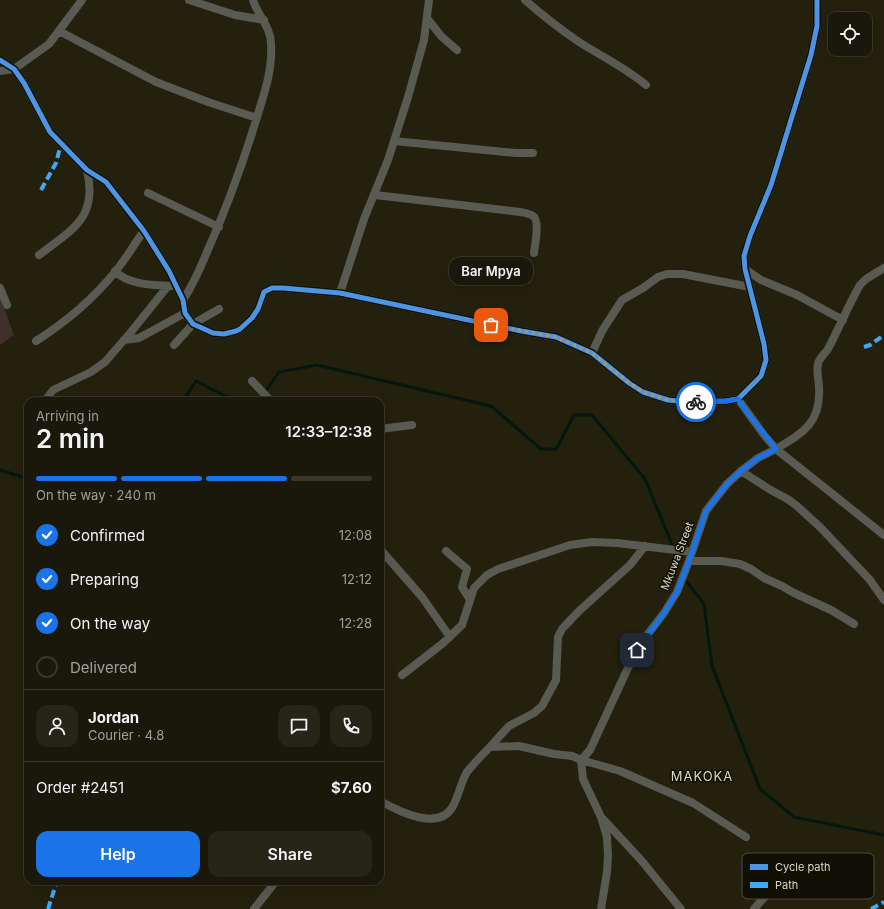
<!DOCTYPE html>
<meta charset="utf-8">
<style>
body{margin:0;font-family:Inter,sans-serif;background:#272518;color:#f1f3f6;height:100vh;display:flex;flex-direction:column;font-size:15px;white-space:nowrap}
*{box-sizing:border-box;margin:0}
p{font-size:13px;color:#9fa09c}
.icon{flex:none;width:22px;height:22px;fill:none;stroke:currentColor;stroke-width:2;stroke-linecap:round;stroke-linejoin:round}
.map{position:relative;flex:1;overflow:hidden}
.sheet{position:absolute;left:24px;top:397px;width:360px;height:488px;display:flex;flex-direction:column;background:#1a180a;border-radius:12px;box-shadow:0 4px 16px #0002,0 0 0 1px #38372b}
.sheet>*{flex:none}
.tools{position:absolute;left:828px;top:12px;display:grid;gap:8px}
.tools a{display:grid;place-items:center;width:44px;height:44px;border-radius:8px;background:#1a180a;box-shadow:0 4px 16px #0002,0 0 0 1px #38372b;font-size:20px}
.pin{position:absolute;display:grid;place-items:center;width:34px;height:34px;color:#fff;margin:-17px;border-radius:8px;box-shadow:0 2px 6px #0006}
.courier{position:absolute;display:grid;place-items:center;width:40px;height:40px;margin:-20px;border:3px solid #1a73e8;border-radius:50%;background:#fff;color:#222;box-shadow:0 1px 5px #0007}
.bubble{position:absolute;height:28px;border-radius:12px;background:#1a180a;box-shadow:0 4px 16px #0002,0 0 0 1px #38372b;font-size:13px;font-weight:600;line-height:28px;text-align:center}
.headline em{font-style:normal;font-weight:600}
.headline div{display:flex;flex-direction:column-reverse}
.headline{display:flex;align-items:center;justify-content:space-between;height:68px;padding:0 12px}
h1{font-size:26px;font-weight:600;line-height:30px}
.bar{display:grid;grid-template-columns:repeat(4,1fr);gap:6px 4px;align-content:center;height:48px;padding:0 12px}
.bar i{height:5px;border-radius:3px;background:#38372b}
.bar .current{background:#1a73e8}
.bar p{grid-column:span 4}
.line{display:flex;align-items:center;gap:10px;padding:0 12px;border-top:1px solid #38372b}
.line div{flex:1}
.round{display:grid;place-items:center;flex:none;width:42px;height:42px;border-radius:12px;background:#272518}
ol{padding:0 12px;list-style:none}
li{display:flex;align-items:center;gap:12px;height:44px}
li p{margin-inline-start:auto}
li .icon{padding:4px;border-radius:50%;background:#1a73e8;color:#fff;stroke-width:4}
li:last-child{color:#9fa09c}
li i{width:22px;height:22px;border:2px solid #38372b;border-radius:50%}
.primary-button{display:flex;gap:8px;margin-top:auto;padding:8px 12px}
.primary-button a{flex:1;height:46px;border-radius:12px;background:#1a73e8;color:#fff;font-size:16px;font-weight:600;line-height:46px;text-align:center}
.primary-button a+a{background:#272518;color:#f1f3f6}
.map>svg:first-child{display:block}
.green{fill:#40302a}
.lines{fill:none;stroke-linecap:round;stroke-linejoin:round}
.stream{stroke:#03170e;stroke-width:3}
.street{stroke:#595a51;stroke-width:8}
.quiet{stroke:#3fa9f5;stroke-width:4;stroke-dasharray:8 4;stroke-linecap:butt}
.cycleway-casing{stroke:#110f04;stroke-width:8}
.cycleway{stroke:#4d94e3;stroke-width:5}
.done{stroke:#9a9885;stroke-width:4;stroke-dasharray:0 7.2}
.route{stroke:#1a73e8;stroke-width:5}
.labels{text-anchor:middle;stroke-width:3;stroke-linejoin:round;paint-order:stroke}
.street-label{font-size:11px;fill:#dad8c5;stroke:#110f04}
.quarter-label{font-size:13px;letter-spacing:1px;fill:#dad8c5;stroke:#110f04}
.key{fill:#110f04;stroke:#4d4b3e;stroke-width:1}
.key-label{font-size:11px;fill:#dad8c5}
</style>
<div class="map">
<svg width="884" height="909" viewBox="0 0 884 909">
<rect width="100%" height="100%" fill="#23200d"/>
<path class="green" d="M0,297L14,335L0,345Z"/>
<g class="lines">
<path class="stream" d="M183,401L196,381L225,396L250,401
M259,401L279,372L317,365L491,406L541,449H556L574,415H592L645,479L674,549L677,561
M0,470L25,478H28
M687,582L704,604L712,666L760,789L794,817L884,835"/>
<path class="street" d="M189,0L235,15L264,20
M525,0C542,15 560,29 579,42C601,56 626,68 646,85
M427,18L441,36L457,50
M59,31L156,82L208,102L257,118
M0,60L14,69L24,83L50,132L87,170L106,182L144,231L169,271L183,300L185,313L193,324L213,333L224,334L236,331L240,329L252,318L258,309L264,292L272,288H283L340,293L521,331L556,337L592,353L629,383L643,392L668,400L686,402L726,401L738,399L761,376L766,360L764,344L745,269L744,256L750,236L771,185L811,55L817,26V0
M0,71L14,69L49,44L82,0
M394,141L516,153H533
M148,193L219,227
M375,195L520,212C524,213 529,213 533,216C540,220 535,245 534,253
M39,255C73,229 98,218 87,170
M745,269L761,280L797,295L843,320
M115,271C128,285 154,285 171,286
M0,288L7,305
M340,293L364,219L388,160L408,97L424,40L429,0
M183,300C193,285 200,269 207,252C225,212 240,171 253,130C261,102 273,74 271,44C271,27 258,16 253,0
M124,340L139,338L185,313
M36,341C66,322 93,299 115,272C126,259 134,244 144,231
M174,345L193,324L219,309
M592,353L602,331L622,300L643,288L658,277L667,274H683L750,287
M252,381L271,401
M738,399L764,435L776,449C803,433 821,423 819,388C819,380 816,372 818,364C819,358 825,354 828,349C839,328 848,306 860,285L866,279L884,268
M45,401L53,390L91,372L105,362L131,332L168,286
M380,429L412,425
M741,471L769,489L789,500L797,506L820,527L870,580L884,600
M380,549L422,597L450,637
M446,551L467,569L462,587L469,598
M689,561H721L740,564L751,569L764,578L782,586L794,593L831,610L854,624
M402,675L442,644L462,625L474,588L487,575L498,569L570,545L592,542L617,543L692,552
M490,747L509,726L534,713L542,706L556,680L558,637L562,629L579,611L630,565L645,546
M380,801C400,812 441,833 454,804C459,794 461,782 467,772C474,763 482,755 490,747L519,746L554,754L572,756L581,760L620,771L693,803L746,837
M603,819L641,860L681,909
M254,909L273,885L277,881
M601,909L607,872L608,855L607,837L601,817L583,779L581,760L590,750L633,657L641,643L664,613L677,592L689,561L706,511L727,484L741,471L758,458L776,449L884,535
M754,909L768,893L779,874"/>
<path class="quiet" d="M41,190L56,163L61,144
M864,347L870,345L884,335
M48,909L57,881
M871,909L884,902"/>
<g class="cycleway-casing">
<path id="cycleway" d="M0,60L14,69L24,83L50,132L87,170L106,182L144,231L169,271L183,300L185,313L193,324L213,333L224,334L236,331L240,329L252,318L258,309L264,292L272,288H283L340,293L521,331L556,337L592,353L629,383L643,392L668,400L686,402L726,401L738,399L761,376L766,360L764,344L745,269L744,256L750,236L771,185L811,55L817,26V0"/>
</g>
<use href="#cycleway" class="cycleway"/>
</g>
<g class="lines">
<path class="done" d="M491,325L556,337L592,353L629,383L643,392L668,400L686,402H696"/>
<path class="route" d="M637,650L664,613L677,592L689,561L706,511L727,484L741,471L758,458L776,449L747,412L738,399L726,401L696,402"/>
</g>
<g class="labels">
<g class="street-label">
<text transform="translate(677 556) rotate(-69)" y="4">Mkuwa Street</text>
</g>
<g class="quarter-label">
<text x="702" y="781">MAKOKA</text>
</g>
</g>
<rect x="742" y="853" width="132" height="46" rx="6" class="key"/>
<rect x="750" y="864" width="18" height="6" fill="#4d94e3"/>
<rect x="750" y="882" width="18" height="6" fill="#3fa9f5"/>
<g class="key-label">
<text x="775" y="871">Cycle path</text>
<text x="775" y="889">Path</text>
</g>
</svg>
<div class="tools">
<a><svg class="icon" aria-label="locate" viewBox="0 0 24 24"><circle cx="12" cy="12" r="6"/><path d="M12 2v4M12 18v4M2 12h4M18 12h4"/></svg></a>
</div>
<div class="pin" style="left:491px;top:325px;background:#ea580c"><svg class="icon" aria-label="bag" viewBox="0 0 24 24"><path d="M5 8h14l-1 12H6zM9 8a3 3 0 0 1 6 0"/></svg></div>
<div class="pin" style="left:637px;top:650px;background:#1f2937"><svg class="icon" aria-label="home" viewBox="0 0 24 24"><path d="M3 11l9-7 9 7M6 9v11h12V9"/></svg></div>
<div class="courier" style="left:696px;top:402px"><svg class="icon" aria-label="bike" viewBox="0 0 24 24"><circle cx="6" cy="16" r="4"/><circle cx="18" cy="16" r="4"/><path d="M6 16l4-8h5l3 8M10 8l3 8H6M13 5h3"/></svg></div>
<div class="bubble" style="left:449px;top:257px;width:84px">Bar Mpya</div>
<section class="sheet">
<div class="headline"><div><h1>2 min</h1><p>Arriving in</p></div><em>12:33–12:38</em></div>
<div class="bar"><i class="current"></i><i class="current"></i><i class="current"></i><i></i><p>On the way · 240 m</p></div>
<ol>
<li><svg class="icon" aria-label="check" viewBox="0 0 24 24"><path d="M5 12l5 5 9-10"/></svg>Confirmed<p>12:08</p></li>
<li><svg class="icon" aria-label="check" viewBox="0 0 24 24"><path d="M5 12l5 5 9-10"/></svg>Preparing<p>12:12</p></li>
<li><svg class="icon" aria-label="check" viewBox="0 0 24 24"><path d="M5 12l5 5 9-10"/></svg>On the way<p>12:28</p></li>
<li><i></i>Delivered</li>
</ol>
<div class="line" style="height:72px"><a class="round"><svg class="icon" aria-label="person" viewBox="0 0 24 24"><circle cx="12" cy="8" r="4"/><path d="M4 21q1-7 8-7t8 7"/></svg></a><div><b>Jordan</b><p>Courier · 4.8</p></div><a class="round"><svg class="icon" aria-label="chat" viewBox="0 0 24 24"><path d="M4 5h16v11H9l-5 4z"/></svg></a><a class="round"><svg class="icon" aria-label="phone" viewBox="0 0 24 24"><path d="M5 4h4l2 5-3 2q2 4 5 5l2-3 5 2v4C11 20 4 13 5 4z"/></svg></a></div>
<div class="line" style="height:52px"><div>Order #2451</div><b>$7.60</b></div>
<div class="primary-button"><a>Help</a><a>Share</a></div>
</section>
</div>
